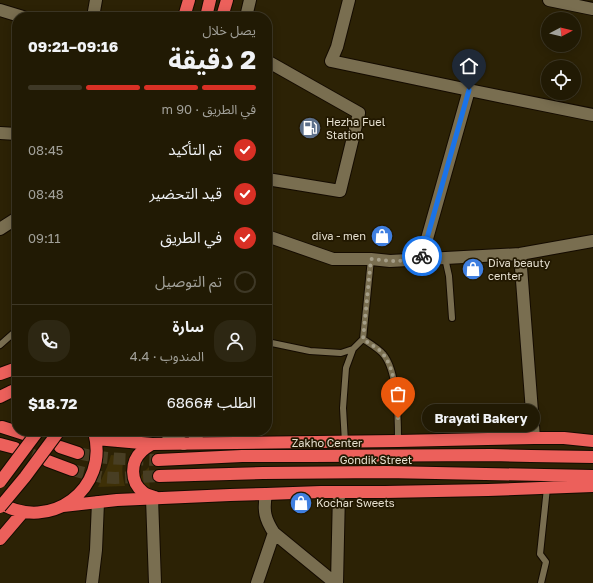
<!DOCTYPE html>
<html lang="ar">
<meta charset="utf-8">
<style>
body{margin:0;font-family:"Golos Text","Noto Sans Arabic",sans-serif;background:#2d2713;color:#f1f3f6;direction:rtl;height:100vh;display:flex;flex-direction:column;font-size:15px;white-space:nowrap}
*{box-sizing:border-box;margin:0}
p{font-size:13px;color:#a2a19a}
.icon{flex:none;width:22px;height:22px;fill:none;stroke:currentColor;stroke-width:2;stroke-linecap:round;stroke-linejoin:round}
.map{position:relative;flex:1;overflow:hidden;direction:ltr}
.panel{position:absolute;left:12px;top:12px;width:260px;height:424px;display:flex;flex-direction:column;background:#211a04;border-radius:16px;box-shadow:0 2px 10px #0003,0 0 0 1px #3e3826;direction:rtl}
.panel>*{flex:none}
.needle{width:26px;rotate:83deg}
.buttons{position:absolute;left:541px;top:12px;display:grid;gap:8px}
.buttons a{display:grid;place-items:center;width:40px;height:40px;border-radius:50%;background:#211a04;box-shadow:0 2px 10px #0003,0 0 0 1px #3e3826;font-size:20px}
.pin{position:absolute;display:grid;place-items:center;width:34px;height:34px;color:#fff;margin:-41px -17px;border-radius:50% 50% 50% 0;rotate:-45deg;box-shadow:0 0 4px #0007}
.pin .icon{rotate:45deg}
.courier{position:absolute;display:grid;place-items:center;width:40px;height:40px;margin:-20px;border:3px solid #1a73e8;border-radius:50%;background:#fff;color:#222;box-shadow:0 1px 5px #0007}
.bubble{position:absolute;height:28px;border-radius:14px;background:#211a04;box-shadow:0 2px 10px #0003,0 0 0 1px #3e3826;font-size:13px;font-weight:700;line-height:28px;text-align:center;direction:rtl}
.headline em{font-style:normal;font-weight:700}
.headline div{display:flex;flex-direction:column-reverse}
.headline{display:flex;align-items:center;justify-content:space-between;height:68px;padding:0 16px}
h1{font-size:26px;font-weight:700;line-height:30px}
.bar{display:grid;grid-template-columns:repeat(4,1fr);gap:6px 4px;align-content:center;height:48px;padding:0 16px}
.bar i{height:5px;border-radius:3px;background:#3e3826}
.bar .active{background:#d93025}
.bar p{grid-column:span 4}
.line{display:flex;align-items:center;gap:10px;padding:0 16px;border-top:1px solid #3e3826}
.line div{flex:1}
.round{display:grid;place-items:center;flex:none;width:42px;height:42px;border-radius:16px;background:#2d2713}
ol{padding:0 16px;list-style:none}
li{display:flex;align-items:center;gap:12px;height:44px}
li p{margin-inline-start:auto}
li .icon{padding:4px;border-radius:50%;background:#d93025;color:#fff;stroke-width:4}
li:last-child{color:#a2a19a}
li i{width:22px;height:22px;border:2px solid #3e3826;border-radius:50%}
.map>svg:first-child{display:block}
.green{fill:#3e3007}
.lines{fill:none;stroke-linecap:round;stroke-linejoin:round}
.highway-tunnel{stroke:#483e23;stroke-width:12;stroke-dasharray:12 6;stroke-linecap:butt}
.lane-casing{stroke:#140b00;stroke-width:8}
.street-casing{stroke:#140b00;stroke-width:14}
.secondary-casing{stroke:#140b00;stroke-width:14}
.highway-casing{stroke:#140b00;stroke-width:14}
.lane{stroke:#796e50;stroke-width:6}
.street{stroke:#796e50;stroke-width:12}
.secondary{stroke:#796e50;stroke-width:12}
.highway{stroke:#ec605b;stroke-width:12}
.highway-bridge-casing{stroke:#140b00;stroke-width:14;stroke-linecap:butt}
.highway-bridge{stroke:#ec605b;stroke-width:12}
.done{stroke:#a59e88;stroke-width:4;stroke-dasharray:0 7.2}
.route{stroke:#1a73e8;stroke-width:5}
.labels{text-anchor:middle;stroke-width:3.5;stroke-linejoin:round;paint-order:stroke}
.poi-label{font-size:11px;fill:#e6e0cf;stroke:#221800;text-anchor:start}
.street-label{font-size:11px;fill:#e6e0cf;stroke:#221800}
</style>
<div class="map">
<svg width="593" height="583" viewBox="0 0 593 583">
<rect width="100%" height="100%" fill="#2c2205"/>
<path class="green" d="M111,455L125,456C121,468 122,474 125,486L98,487L107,467Z
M149,467L150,493C139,482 136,479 149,467Z"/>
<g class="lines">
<path class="highway-tunnel" d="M15,448L48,461
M78,453C106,460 129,459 158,460
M72,470L101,477L115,478L159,476"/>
<g class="lane-casing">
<path id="lane" d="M445,258L449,276L452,318
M363,339C369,343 379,349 383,354C398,371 398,419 398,441
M267,342L310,351L341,353L353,349L363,339L371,259
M0,345L17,330
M345,442L343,408L346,368L353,349
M541,583L546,562L540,554L547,488"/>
</g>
<g class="street-casing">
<path id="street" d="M349,0L337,47L331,61L469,90L593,115
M549,0L593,9
M0,10L23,17
M93,17L96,0
M267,61L359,113L340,191L267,179
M0,133L17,134
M0,229L17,218
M267,236L333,259H371L390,261L520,254L593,241
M520,254L534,438
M421,260L469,90
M192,431L199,443
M266,494C263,511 265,519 274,533L335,583
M152,498L155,583
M92,583L96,550L98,502
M257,583L274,533
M337,583L339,492"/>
</g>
<g class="secondary-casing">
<path id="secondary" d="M246,17L250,0
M164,431L169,435L184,444"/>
</g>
<g class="highway-casing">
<path id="highway" d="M184,17L189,0
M206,17L210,0
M222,17L227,0
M0,374L17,368
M0,397L10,392L17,389
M2,427L24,434
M96,439L152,444L398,441L534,438H564L593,441
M0,444L15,448
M152,444C149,446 145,448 142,451C130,462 130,482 143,492C146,495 151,496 155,497
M60,447L78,453
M158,460L242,456H312L492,455L531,456L593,457
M48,461L72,470
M159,476L263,473L386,472L593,476
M0,503C50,533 110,489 94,432
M63,506L117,500L230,495L266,494L321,492H385L488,490L593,486
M0,539L23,512"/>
</g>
<use href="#lane" class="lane"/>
<use href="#street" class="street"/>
<use href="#secondary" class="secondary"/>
<use href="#highway" class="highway"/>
<g class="highway-bridge-casing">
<path id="highway-bridge" d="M0,482L38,431
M0,507L25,477L59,431"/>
</g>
<use href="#highway-bridge" class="highway-bridge"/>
</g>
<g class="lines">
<path class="done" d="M398,418C396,399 396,370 383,354C379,348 369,344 363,339L371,259L390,261L421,260L422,256"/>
<path class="route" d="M422,256L469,90"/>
</g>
<defs>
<g id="fuel-disc" transform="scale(1.15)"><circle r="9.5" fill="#5c6f8a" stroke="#221800"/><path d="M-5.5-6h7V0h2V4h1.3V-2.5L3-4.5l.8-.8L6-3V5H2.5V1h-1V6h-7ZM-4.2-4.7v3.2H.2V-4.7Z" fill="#fff"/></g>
<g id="shop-disc" transform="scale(1.15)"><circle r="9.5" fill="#3f7fe0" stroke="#221800"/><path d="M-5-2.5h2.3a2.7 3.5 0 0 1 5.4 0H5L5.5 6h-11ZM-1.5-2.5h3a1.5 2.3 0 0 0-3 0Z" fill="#fff"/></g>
</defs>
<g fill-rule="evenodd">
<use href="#fuel-disc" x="310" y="128"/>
<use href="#shop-disc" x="382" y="236"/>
<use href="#shop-disc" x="473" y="269"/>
<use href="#shop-disc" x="301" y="503"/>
</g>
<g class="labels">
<g class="poi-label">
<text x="326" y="126">Hezha Fuel<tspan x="326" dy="13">Station</tspan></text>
<text x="366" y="240" text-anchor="end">diva - men</text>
<text x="488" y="267">Diva beauty<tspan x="488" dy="13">center</tspan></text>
<text x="316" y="507">Kochar Sweets</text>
</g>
<g class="street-label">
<text x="327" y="447">Zakho Center</text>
<text x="376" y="464">Gondik Street</text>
</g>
</g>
</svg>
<div class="buttons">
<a><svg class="needle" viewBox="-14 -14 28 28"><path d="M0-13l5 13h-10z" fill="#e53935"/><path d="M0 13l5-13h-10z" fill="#a2a19a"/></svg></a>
<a><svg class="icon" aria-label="locate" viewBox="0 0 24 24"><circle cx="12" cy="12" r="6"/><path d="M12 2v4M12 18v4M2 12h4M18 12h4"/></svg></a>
</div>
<div class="pin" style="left:398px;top:418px;background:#ea580c"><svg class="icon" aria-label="bag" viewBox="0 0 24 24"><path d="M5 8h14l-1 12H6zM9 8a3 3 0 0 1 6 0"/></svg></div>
<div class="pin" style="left:469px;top:90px;background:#1f2937"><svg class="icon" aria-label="home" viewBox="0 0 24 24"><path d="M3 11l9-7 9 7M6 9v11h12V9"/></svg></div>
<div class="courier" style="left:422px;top:256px"><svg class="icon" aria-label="bike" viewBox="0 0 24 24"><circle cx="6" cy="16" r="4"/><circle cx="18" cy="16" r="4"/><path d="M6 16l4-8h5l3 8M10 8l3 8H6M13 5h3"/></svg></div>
<div class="bubble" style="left:422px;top:404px;width:118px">Brayati Bakery</div>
<section class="panel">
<div class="headline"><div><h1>2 دقيقة</h1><p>يصل خلال</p></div><em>09:16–09:21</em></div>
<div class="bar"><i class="active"></i><i class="active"></i><i class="active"></i><i></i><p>في الطريق · 90 m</p></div>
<ol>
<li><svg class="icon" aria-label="check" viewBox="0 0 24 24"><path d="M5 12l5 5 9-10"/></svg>تم التأكيد<p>08:45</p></li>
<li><svg class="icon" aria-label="check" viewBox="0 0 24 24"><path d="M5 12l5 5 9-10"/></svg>قيد التحضير<p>08:48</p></li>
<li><svg class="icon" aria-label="check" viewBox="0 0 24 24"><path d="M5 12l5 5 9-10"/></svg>في الطريق<p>09:11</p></li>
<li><i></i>تم التوصيل</li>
</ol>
<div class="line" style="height:72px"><a class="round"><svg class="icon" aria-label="person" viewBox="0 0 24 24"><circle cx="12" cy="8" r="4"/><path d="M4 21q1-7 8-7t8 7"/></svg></a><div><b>سارة</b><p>المندوب · 4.4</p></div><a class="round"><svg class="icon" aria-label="phone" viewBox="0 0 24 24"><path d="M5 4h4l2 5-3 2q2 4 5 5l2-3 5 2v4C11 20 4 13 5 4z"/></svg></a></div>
<div class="line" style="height:52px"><div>الطلب #6866</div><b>$18.72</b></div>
</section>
</div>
